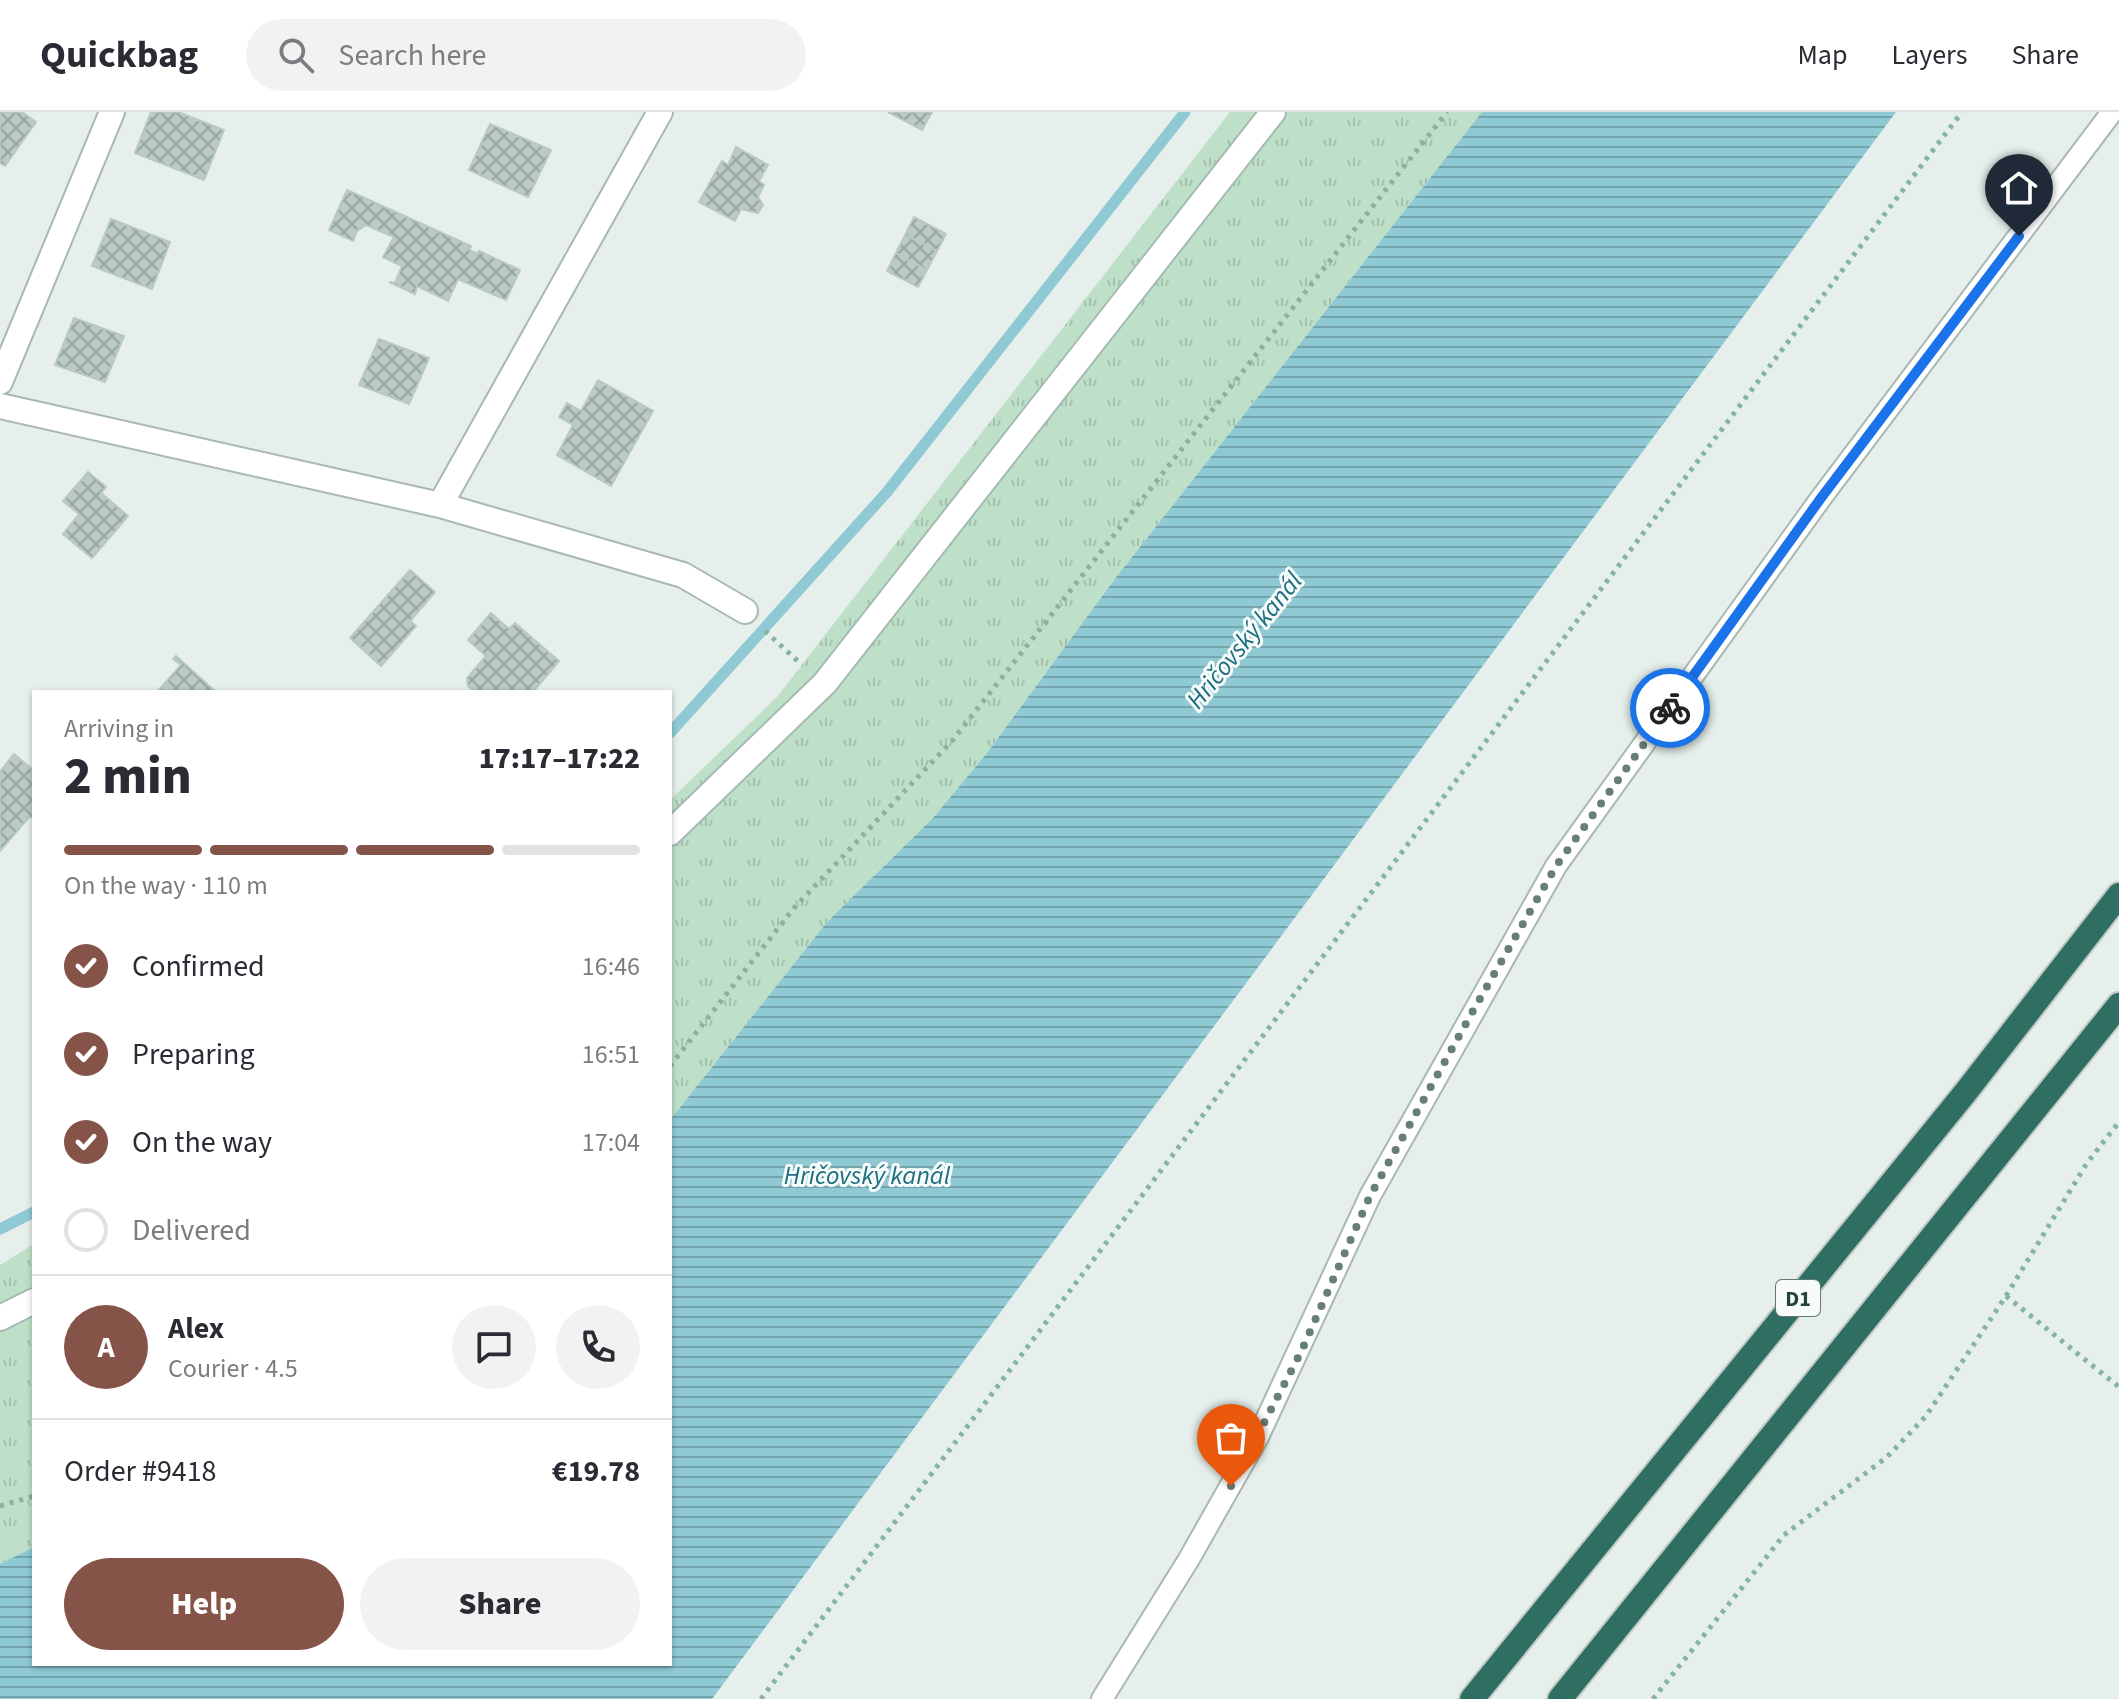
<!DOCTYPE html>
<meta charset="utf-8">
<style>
body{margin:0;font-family:"Source Sans 3",sans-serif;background:#f2f2f3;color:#2b2b33;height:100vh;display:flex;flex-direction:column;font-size:30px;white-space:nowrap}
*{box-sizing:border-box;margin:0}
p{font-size:26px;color:#7c7c81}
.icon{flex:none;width:44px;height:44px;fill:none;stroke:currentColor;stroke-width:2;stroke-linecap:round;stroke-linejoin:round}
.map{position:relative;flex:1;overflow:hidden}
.sheet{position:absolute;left:32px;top:578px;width:640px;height:976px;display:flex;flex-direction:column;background:#fff;border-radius:0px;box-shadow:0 2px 6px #0004}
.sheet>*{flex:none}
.pin{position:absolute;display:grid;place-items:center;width:68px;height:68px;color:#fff;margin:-82px -34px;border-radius:50% 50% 50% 0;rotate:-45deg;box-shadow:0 0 8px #0007}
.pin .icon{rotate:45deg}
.courier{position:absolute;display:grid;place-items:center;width:80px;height:80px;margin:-40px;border:6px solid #1a73e8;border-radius:50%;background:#fff;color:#222;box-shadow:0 2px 10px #0007}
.overview em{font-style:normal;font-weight:800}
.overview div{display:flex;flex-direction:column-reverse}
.overview{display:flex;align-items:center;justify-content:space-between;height:136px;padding:0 32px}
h1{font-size:52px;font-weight:800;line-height:60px}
.bar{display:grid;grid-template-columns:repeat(4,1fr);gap:12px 8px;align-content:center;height:96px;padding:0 32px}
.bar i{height:10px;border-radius:6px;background:#e1e1e2}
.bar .selected{background:#855347}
.bar p{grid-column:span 4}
.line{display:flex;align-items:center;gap:20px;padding:0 32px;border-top:2px solid #e1e1e2}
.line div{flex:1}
.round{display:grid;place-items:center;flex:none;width:84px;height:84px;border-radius:42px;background:#f2f2f3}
ol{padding:0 32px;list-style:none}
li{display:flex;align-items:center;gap:24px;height:88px}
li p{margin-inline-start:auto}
li .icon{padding:8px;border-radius:50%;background:#855347;color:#fff;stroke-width:4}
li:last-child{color:#7c7c81}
li i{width:44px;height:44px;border:4px solid #e1e1e2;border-radius:50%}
.cta{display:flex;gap:16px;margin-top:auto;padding:16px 32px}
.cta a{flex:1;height:92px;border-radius:48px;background:#855347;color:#fff;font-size:32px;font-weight:800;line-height:92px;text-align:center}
.cta a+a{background:#f2f2f3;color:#2b2b33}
header{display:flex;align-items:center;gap:48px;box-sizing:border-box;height:112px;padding:0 40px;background:#fff;border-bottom:2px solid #e1e1e2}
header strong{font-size:38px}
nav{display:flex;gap:44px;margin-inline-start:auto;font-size:28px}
.search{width:560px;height:72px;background:#f2f2f3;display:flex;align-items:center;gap:20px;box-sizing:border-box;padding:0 28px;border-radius:44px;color:#7c7c81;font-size:30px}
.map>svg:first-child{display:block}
.grass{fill:url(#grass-tufts)}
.water{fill:url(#water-rules)}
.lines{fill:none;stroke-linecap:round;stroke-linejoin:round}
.stream{stroke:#8ec9d4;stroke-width:11}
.building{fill:url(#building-cross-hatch);stroke:#b8c9c2;stroke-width:2}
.lane-casing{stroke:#a8b8b2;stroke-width:24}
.street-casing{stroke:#a8b8b2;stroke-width:28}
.secondary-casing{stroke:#a4bbb3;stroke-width:28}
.highway-casing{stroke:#c2cac8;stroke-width:28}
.path{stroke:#86b3a5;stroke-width:5;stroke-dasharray:4 6;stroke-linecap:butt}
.lane{stroke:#fff;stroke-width:20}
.street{stroke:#fff;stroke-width:24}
.secondary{stroke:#fff;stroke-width:24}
.highway{stroke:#2f6f62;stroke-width:24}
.done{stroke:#687f78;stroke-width:8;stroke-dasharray:0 14.4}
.route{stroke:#1a73e8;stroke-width:10}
.labels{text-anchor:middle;stroke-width:6;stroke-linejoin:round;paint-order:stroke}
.shield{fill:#f7fbf9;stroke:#637a73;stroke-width:2}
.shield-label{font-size:22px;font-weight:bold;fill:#24423a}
.water-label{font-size:26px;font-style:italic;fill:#1c6f80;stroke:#f7fbf9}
</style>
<header>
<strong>Quickbag</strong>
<div class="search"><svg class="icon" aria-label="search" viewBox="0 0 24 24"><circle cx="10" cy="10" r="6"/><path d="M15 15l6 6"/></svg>Search here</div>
<nav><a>Map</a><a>Layers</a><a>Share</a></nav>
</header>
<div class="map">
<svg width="2119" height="1587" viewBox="0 0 2119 1587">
<defs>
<pattern id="grass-tufts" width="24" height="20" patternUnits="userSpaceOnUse" patternTransform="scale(2)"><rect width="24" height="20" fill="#bfe0c8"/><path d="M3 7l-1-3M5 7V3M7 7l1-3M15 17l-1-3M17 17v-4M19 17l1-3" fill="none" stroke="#a4c1ad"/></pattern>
<pattern id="water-rules" width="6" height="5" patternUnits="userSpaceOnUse" patternTransform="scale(2)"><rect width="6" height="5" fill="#8ec9d4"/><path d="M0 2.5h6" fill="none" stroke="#74a5ad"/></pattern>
<pattern id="building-cross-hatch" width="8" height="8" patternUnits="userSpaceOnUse" patternTransform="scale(2)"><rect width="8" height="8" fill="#bbcac4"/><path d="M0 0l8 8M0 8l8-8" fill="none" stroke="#98a6a0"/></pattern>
</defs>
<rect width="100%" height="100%" fill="#e6efeb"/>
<path class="grass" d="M1230,0H1482L1114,468L987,641L933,706L827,810L670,1008V688L777,585Z
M34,1132V1435L0,1452V1153Z"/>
<path class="water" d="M1482,0H1896L712,1587H0V1452L34,1435V1552H670V1008L827,810L933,706L987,641L1114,468Z"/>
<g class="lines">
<path class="stream" d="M670,621L887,380L1185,0
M0,1117L34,1100"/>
</g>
<path class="building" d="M0,0H22L36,10L5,54L0,51Z
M151,0H178L224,18L204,68L135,41Z
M888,0H932L922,18Z
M490,12L551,38L528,85L469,58Z
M736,35L768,53L759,69L764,73L758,85L763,93L758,101L741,97L735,109L699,90L722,49L728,53Z
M347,78L471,134L469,138L478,142L479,139L520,158L506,188L458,167L448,189L417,174L415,182L389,170L395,171L402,154L383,145L394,125L366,113L357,119L353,129L329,118Z
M914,105L946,122L937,139L905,123Z
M111,107L170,130L152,177L92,154Z
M905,123L937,139L927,158L896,141Z
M896,141L927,158L918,175L887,159Z
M74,206L124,224L105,270L55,253Z
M379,227L429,246L409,292L359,273Z
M598,268L653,299L611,374L557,343L573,313L559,305L567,291L581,299Z
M88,360L106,375L101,381L128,404L92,446L63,422L79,402L63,389Z
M410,458L435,480L410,509L416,514L381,554L350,526Z
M491,501L509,517L515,511L559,549L533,580H475L468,574L467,566L486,544L468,528Z
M176,544L215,579L214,580H157L181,553L173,547Z
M14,642L34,659V707L30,704L0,739V660Z"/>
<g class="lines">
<g class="lane-casing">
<path id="lane" d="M1102,1587L1189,1447L1258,1325L1370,1084L1556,754L1821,386L2112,0"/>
</g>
<g class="street-casing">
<path id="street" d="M0,270L112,0
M0,294L440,393L683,463L745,499
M440,393L660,0"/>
</g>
<g class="secondary-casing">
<path id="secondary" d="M670,721L825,571L1273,0
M0,1206L34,1189"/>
</g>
<g class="highway-casing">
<path id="highway" d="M1472,1587L1965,981L2119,783
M1560,1587L2119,893"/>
</g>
<path class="path" d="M765,519L802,553
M670,954L794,796L952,629L1447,0
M2006,1184L2119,1275
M0,1394L34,1384
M761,1587L1962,0
M1653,1587L1784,1423L1887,1345L1926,1304L2006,1184L2087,1051L2119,1010"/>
<use href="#lane" class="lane"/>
<use href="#street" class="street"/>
<use href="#secondary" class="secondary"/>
<use href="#highway" class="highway"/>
</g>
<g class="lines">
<path class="done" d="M1231,1374L1301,1240L1370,1084L1473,899L1556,754L1670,596"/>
<path class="route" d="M1670,596L1821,386L2019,124"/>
</g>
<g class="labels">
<rect class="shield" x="1776" y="1168" width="44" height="36" rx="6"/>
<g class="shield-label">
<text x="1798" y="1194">D1</text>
</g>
<g class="water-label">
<text transform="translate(1244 528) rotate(-51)" y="9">Hričovský kanál</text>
<text x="867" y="1072">Hričovský kanál</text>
</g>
</g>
</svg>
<div class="pin" style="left:1231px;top:1374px;background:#ea580c"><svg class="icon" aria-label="bag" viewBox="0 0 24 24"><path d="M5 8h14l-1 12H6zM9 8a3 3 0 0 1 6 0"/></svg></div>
<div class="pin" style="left:2019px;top:124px;background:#1f2937"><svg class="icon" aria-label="home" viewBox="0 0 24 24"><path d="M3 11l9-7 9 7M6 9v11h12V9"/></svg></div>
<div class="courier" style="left:1670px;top:596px"><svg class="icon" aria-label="bike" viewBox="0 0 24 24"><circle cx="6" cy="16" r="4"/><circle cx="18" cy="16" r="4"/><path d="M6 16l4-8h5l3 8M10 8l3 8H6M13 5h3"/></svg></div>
<section class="sheet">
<div class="overview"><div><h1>2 min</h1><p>Arriving in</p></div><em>17:17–17:22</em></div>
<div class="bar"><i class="selected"></i><i class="selected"></i><i class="selected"></i><i></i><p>On the way · 110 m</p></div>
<ol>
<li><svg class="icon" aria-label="check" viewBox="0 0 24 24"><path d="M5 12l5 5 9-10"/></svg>Confirmed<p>16:46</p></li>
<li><svg class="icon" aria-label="check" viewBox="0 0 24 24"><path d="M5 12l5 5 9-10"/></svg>Preparing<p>16:51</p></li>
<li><svg class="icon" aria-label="check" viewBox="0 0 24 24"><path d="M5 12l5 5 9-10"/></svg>On the way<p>17:04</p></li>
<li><i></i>Delivered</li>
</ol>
<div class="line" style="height:144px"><b class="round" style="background:#855347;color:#fff">A</b><div><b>Alex</b><p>Courier · 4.5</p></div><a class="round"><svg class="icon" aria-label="chat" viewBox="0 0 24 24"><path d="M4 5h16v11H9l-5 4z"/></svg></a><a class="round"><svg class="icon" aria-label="phone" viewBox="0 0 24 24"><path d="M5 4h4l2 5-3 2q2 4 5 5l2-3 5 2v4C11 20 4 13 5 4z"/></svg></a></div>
<div class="line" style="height:104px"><div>Order #9418</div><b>€19.78</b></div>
<div class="cta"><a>Help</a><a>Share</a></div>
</section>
</div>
